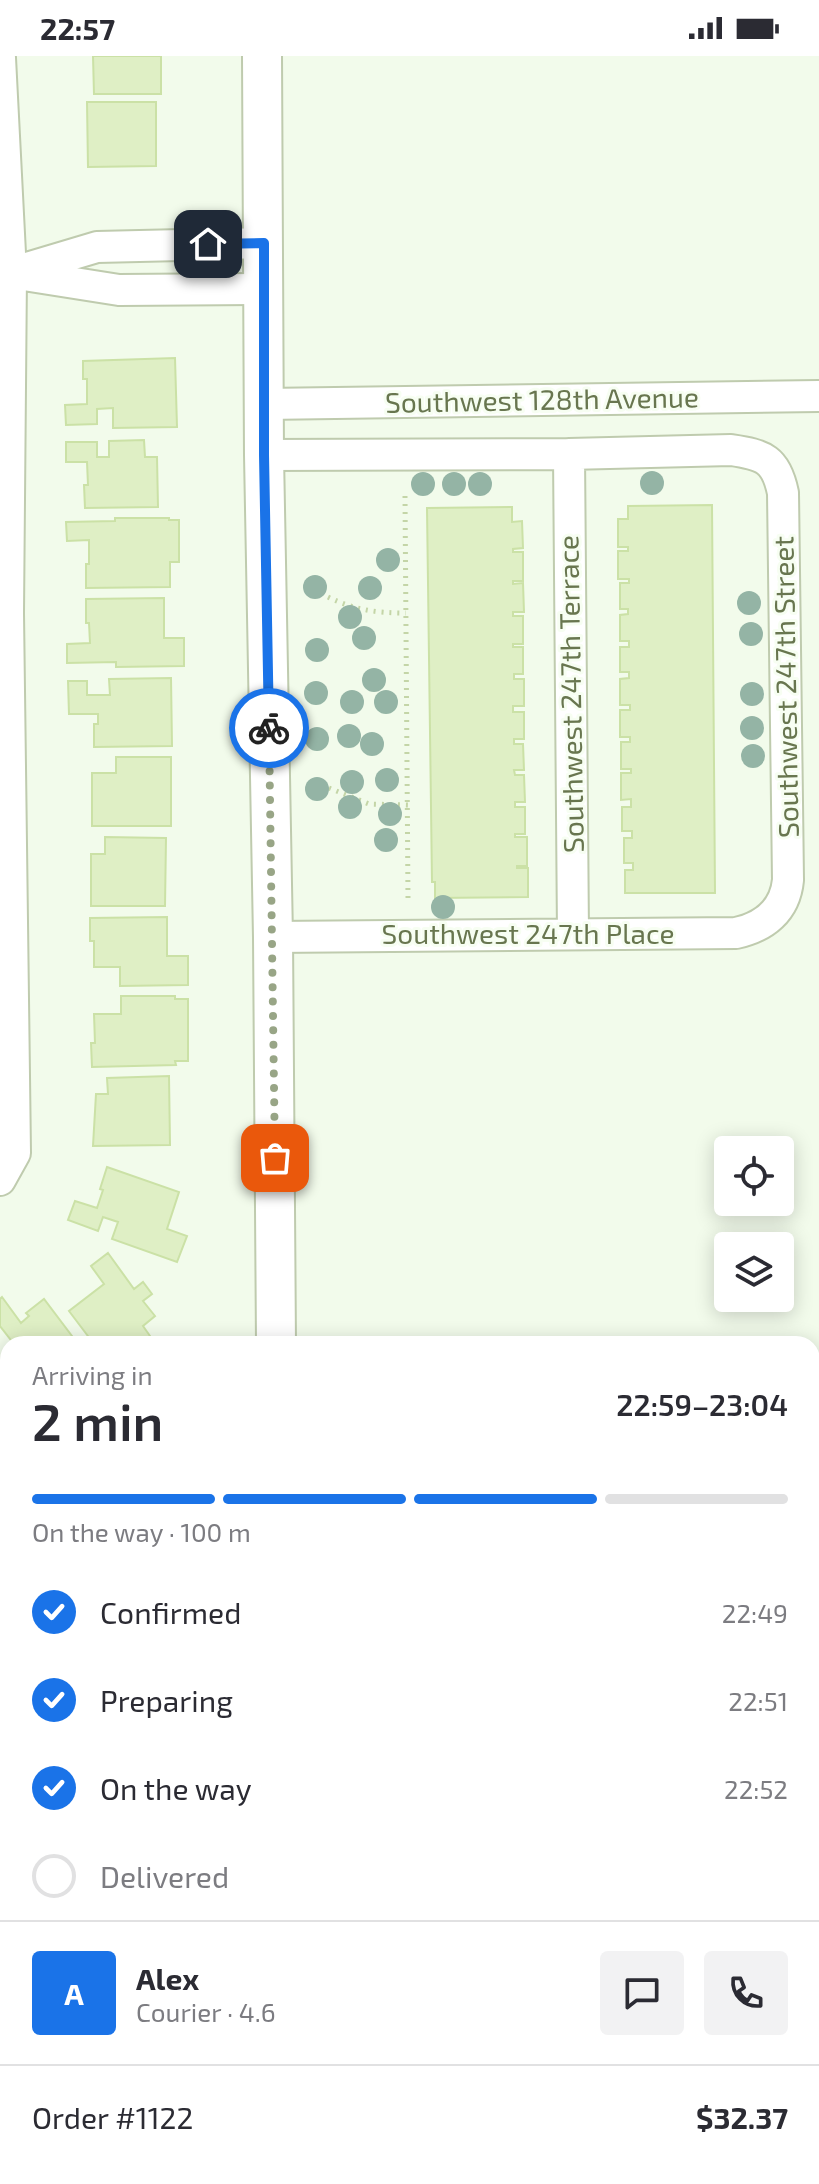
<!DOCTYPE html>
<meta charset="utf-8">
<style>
body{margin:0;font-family:"Exo 2",sans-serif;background:#f2f2f3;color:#2b2b33;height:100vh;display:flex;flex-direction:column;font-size:30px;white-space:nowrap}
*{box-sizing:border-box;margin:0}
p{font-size:26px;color:#7c7c81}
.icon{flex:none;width:44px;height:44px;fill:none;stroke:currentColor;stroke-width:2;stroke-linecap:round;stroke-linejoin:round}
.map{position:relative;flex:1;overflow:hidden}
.sheet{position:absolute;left:0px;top:1280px;width:820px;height:848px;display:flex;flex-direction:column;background:#fff;border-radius:24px 24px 0 0;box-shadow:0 4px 20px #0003}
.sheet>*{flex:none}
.buttons{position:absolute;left:714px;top:1080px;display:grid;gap:16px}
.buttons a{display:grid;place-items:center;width:80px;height:80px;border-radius:8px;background:#fff;box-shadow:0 4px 20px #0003;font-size:40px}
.pin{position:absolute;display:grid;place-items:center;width:68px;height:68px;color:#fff;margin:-34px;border-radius:16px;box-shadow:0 4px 12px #0006}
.courier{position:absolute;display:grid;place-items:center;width:80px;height:80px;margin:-40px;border:6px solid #1a73e8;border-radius:50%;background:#fff;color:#222;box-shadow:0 2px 10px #0007}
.headline em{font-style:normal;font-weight:600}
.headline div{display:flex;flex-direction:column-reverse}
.headline{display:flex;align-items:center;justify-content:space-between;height:136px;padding:0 32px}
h1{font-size:52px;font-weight:600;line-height:60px}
.bar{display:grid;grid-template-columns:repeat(4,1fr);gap:12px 8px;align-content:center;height:96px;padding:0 32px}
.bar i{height:10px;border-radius:6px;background:#e1e1e2}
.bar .selected{background:#1a73e8}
.bar p{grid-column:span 4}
.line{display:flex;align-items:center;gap:20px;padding:0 32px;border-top:2px solid #e1e1e2}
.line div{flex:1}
.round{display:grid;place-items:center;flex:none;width:84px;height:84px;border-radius:8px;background:#f2f2f3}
ol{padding:0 32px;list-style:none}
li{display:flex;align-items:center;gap:24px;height:88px}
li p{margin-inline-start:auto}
li .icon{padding:8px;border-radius:50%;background:#1a73e8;color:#fff;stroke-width:4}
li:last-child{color:#7c7c81}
li i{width:44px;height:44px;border:4px solid #e1e1e2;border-radius:50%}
.status{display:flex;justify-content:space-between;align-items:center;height:56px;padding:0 40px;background:#fff;direction:ltr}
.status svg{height:22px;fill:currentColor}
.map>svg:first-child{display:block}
.building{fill:#dfefc5;stroke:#cbe1a6;stroke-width:2}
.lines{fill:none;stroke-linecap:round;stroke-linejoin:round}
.minor-casing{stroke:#bfcbae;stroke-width:34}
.tertiary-casing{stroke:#bfcbae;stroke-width:42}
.path{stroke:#c4d5a7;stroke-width:5;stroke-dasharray:2 6;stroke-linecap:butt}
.minor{stroke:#fff;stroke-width:30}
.tertiary{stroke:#fff;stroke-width:38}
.tree{fill:#94b4a5}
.done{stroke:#98a586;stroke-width:8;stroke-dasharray:0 14.4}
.route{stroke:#1a73e8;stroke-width:10}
.labels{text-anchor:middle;stroke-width:6;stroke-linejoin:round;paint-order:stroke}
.street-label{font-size:28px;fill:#68764f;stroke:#f7fef2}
</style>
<div class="status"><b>22:57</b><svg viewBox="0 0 49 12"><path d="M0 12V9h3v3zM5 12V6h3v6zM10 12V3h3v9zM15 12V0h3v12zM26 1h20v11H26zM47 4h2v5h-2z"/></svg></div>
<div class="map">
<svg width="819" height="2128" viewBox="0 0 819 2128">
<rect width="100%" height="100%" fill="#f2fbeb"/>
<path class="building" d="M93,0H161V38H94Z
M87,46H156V110L88,111Z
M175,302L177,371L113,372V352L97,353V368L66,369L65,349L87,348V323H83V305Z
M144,384L145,401H157L158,451L85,452L84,429H88L87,406H66V386H97V401H109V385Z
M712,449L715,837H625V814H633V807H624V782H632V775H622V751H631V743L621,744V717H631V713H621V686H630V681H620V654H630V649H620V623L629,622V616H620V591H629V585H620V559L628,558V553H620V527H629V523H618V495H628V491H618V463H628V450Z
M512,451V466L522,465L523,492L513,493V496H523V525H513V528L523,527L524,556H513V560H523V588H513V591H523V618H514V623H524V650H513V656H524V683H514V688H523L524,714H514L515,719H524L525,746H515V751H525V778H515V781H527V810H517V812H528V841L435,842V826H432L427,452Z
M115,462H169V464H179V506H170V531L86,532V508H89V484L67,485L66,466L115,465Z
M164,542V582H184V610L116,611V606L67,607V588L90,587L89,567H86V543Z
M171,622L172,690L94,691V668H98V658H69L68,625H87V639H110L109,623Z
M116,701H171V770H92V717H116Z
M105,781L166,782L165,850H91V798H105Z
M167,861V900H188V929L120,930V911H94V885H90V862Z
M121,940H175V943H188V1005H175L176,1009L92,1011L91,987H95L94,958H121Z
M169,1020L170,1089L93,1090L96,1038H108L107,1022Z
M107,1111L179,1136L167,1173L187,1180L177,1206L112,1183L118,1166L103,1161L98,1175L68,1164L75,1145L97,1152L103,1134L100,1133Z
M108,1197L134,1233L143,1226L152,1238L143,1245L155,1260L143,1270L150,1280L139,1288H94L69,1255L104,1228L91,1210Z
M2,1241L21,1267L29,1260L26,1257L44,1243L78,1288H14L0,1270V1243Z"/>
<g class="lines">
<g class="minor-casing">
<path id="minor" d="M0,2L11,217L8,557L15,1097L0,1124
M20,214L97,191L264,187
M0,217H11L119,234L265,233
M265,348L819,340
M569,398L573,878
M264,399L569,398L731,394C764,399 776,403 783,437L788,824C785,855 764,871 736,877L273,881"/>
</g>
<g class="tertiary-casing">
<path id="tertiary" d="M262,0L264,399L273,881L276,1288
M0,1414H8
M812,1440H819
M0,1484H8
M308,2120L309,2128"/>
</g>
<path class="path" d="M405,440L408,843
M328,541C355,554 376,557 406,557
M329,732L369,748L408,749"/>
<use href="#minor" class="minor"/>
<use href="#tertiary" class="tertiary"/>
</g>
<g class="tree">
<circle cx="652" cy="427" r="12"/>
<circle cx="423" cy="428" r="12"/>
<circle cx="454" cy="428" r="12"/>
<circle cx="480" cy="428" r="12"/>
<circle cx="388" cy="504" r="12"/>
<circle cx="315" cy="531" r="12"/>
<circle cx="370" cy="532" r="12"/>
<circle cx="749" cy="547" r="12"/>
<circle cx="350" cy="561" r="12"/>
<circle cx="751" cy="578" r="12"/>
<circle cx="364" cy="582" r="12"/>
<circle cx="317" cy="594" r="12"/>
<circle cx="374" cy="624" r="12"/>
<circle cx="316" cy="637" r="12"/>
<circle cx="752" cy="638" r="12"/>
<circle cx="352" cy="646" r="12"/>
<circle cx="386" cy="646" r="12"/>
<circle cx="752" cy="672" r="12"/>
<circle cx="349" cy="680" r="12"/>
<circle cx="317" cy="683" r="12"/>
<circle cx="372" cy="688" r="12"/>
<circle cx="753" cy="700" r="12"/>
<circle cx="387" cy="724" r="12"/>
<circle cx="352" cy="726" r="12"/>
<circle cx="317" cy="733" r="12"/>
<circle cx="350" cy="751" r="12"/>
<circle cx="390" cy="758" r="12"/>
<circle cx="386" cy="784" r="12"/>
<circle cx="443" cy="851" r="12"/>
</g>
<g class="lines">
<path class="done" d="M269,672L275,1102"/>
<path class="route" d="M208,188L264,187V399L269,672"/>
</g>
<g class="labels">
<g class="street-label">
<text transform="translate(542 344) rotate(-1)" y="10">Southwest 128th Avenue</text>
<text transform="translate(786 631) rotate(-91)" y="10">Southwest 247th Street</text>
<text transform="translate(571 638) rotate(-91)" y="10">Southwest 247th Terrace</text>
<text x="528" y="888">Southwest 247th Place</text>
</g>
</g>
</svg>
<div class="buttons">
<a><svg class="icon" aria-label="locate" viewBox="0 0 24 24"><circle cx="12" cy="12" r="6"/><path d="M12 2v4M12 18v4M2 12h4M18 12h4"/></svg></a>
<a><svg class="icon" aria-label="layers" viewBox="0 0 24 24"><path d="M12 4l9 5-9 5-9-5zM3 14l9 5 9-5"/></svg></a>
</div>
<div class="pin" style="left:275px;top:1102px;background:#ea580c"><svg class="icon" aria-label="bag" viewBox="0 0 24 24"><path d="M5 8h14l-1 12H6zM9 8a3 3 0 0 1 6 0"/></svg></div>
<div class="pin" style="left:208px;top:188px;background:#1f2937"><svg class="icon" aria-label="home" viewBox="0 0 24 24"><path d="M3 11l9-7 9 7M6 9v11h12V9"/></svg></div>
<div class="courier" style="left:269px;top:672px"><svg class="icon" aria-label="bike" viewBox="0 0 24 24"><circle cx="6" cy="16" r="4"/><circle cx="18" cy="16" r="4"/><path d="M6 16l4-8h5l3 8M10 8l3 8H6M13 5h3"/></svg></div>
<section class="sheet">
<div class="headline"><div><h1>2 min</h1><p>Arriving in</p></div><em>22:59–23:04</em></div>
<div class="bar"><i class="selected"></i><i class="selected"></i><i class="selected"></i><i></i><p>On the way · 100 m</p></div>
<ol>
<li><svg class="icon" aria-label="check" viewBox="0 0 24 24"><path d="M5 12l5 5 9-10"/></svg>Confirmed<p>22:49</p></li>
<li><svg class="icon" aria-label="check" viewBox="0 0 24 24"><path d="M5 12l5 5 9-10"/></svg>Preparing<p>22:51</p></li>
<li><svg class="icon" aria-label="check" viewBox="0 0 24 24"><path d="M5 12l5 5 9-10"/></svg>On the way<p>22:52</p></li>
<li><i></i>Delivered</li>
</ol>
<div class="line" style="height:144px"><b class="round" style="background:#1a73e8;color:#fff">A</b><div><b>Alex</b><p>Courier · 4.6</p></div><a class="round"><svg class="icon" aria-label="chat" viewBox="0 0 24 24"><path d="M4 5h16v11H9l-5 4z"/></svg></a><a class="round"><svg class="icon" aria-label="phone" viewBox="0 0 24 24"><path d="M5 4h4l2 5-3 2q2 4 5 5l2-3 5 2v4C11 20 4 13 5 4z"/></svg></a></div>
<div class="line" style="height:104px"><div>Order #1122</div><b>$32.37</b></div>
</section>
</div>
